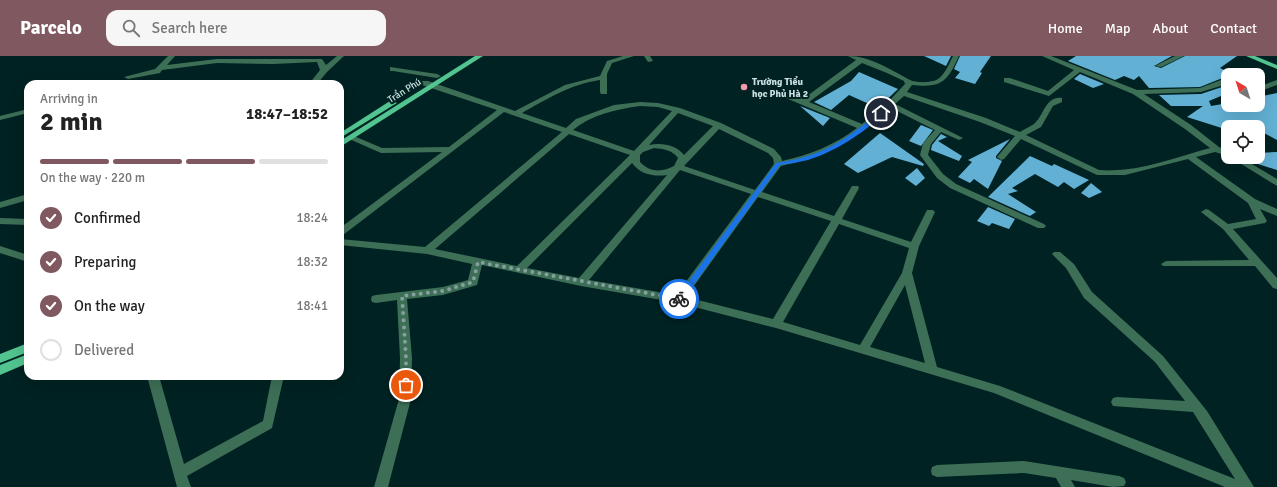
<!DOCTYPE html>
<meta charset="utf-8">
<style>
body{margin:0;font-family:Signika,sans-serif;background:#f6f6f6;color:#222;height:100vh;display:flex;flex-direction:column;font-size:15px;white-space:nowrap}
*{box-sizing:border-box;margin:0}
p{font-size:13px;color:#767676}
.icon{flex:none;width:22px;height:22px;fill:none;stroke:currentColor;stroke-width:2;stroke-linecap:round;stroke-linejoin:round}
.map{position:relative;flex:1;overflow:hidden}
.drawer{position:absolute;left:24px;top:24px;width:320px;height:300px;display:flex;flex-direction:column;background:#fff;border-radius:12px;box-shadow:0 4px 16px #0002}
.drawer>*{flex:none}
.needle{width:26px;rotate:321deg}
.tools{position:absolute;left:1221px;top:12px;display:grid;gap:8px}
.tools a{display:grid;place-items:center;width:44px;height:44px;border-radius:8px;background:#fff;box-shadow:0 4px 16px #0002;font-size:20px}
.pin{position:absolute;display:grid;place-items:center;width:34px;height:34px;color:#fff;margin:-17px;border:2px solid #fff;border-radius:50%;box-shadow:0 1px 4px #0007}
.courier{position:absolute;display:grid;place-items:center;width:40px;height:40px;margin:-20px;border:3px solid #1a73e8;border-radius:50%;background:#fff;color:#222;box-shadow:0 1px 5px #0007}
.overview em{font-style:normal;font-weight:700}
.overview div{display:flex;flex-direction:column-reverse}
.overview{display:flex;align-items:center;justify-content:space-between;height:68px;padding:0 16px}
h1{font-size:26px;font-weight:700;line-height:30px}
.bar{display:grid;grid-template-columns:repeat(4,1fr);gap:6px 4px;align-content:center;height:48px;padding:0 16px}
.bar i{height:5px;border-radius:3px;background:#e0e0e0}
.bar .active{background:#805860}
.bar p{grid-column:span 4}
ol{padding:0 16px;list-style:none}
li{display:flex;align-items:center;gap:12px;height:44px}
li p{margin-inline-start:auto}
li .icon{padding:4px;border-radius:50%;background:#805860;color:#fff;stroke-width:4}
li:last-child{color:#767676}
li i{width:22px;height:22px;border:2px solid #e0e0e0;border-radius:50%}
header{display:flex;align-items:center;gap:24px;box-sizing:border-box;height:56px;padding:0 20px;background:#805860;color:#fff}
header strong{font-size:19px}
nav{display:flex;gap:22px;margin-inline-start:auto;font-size:14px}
.search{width:280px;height:36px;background:#f6f6f6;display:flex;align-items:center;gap:10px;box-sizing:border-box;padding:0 14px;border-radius:12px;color:#767676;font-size:15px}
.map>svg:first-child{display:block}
.building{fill:#62b1d5}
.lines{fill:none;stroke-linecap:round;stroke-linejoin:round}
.minor{fill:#3d6f56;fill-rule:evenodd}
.major{fill:#52c48f;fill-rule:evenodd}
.route{fill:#1a73e8}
.done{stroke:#869f9f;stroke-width:4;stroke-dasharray:0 7.2}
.poi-dot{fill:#f39aab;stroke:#012222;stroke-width:1.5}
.labels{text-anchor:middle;stroke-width:4;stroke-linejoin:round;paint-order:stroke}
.far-poi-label{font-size:10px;font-weight:bold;fill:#cde3e3;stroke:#012222;text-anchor:start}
.far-street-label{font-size:10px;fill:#cde3e3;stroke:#012222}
</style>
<header>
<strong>Parcelo</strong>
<div class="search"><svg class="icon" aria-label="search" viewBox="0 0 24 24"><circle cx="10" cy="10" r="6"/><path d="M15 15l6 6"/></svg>Search here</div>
<nav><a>Home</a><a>Map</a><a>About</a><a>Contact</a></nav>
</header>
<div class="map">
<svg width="1277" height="431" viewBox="0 0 1277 431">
<rect width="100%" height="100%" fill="#012222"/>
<path class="building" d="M924,0H951L946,10Z
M960,0H991L980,16L982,17L975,28L955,22L960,16L954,13Z
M1076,0H1172L1154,10L1161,12L1185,0H1237L1220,12L1228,16V23H1220L1200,31L1149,32L1139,20L1134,24L1124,20L1115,24L1068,5Z
M859,16L898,33L878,52L849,39L831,54L814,46L851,25Z
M1080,18L1104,28L1093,32L1074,23Z
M1228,29V37L1209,45L1211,50L1228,47V49H1242L1258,55V41L1277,37V84L1258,74V71H1228V74L1187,61L1203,50H1171L1159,39L1201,38Z
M800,50L830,62L823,70Z
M921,69L933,74L921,90L909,85Z
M880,77L924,108L923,110L892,101L858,117L844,108Z
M941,78L947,81L938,85L962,100L959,105L931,94L932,89Z
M1010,83L996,100V102L1002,105L988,133L974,123L970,127L958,121L972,106L968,104Z
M1277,96V114L1258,108V97Z
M1030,100L1052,110L1054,108L1089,124L1074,133L1064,126L1058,131L1035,118L1012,132L1018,135L1008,138L1036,156L1030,160L988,141Z
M917,112L925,122L916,130L905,122Z
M1091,127L1102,136L1089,142L1081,137Z
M988,151L1015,163L1009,173L992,167L989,170L977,165Z"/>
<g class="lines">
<path class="minor" d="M168,0H175L167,9L217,3H322L326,9L337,0H344L327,16L317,28H309L320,14L317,6L273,8L217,7L162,14L160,17L128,23L124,21L155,13Z
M623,0H634L612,7L607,18V38H601L600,36V24C571,28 547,43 522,57L566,72L576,63L614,49L640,46L658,47L680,52L721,67L774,93L781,101L782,105C809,99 835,89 857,72L781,40V36H787L803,43L856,4L848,0C870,0 891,14 910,24C916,27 932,27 938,23C945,18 949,8 953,0H959C947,26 942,32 912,29L907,36L986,62L1020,76C1024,73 1030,71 1034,68C1044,60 1045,40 1062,42V46L1053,50L1041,71L1026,79L1099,114C1137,117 1174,102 1210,92L1185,73L1133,38L1080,16L1049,40L1004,26V22H1010L1048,35L1074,14L1042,0H1051L1137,34L1200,32L1221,24H1227V28L1201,36L1144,38L1191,69L1219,91L1228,95V100L1215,96L1196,101L1255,143L1277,153V160L1260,153L1267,165L1265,167L1233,173L1277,222V233L1273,232L1255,210H1163L1161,208L1166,205L1249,204L1223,173L1201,156L1206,153L1209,154L1228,168L1256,163L1248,147L1188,103L1125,119H1097L1021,83L1004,103L1001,104L997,101L1015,80L980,66L904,40L895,48L963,82L959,84L941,76L931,88L928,99L943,118L956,128L1044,168L1046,170L1044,172H1038L950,132L937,122L920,99L923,87L935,74L891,52C857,83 826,100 781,110L762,136L834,160L852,130H858L859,132L842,163L911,186L927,154H933L935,156L919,190L912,217L937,311L1000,330L1235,423L1193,356L1113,350L1111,346L1113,342L1117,341L1185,345L1155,306L1084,242L1066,212L1052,198L1054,196H1060L1074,208L1092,236L1163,300L1207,355L1254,431H1225L994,337L776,272L679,247L581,230L482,209L477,229L443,239L407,243L412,302L411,343L388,431H374L399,343L400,302L397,244L376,247L372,246L371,243L372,240L376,239L443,231L468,224L472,208L427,198L340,189V183L425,191L562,76L504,56L343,179L340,180V172L442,96L381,97L347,82L351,80H354L382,92L449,91L497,54L422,29V25H428L515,55L565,29L600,20L607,5ZM862,7L887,17L904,25L905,28L889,45L862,68L809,46ZM640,50L658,51L672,55L634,95L573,74C591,59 617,53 640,50ZM678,57L713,70L684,99C677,89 661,86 649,89ZM719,73L768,97L773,102L774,108L755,134L684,110ZM569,78L630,99L517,210L435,193ZM654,92C664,93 672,94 678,102L674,110C663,116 650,117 640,106V99L643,96ZM632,107C640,118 653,121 667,119L579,222L527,212ZM680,114L751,138L676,239L589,224ZM758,141L831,165L773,263L686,241ZM839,168L909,192L902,217L860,289L783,266ZM905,229L925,307L870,291Z
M644,0H650L653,5L648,6Z
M1175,0H1184L1161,11L1155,10Z
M390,11L437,18L441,20L437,22L393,15H390Z
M1277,24V29L1258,36V31Z
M28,53V57L0,64V60Z
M1230,101H1240L1277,123V130Z
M28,138V144L0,152V146Z
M0,162L28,163V169L0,168Z
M0,190L28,199V206L0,197Z
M147,320H159L184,408L263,365L272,320H284L272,372L187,420L191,431H177Z
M1024,405L1119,420L1124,422L1126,426L1124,430L1113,431L1071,424L1075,431H1061L1056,422L1024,417L937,421L932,419L931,415L932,411L937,409Z"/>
<path class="major" d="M475,0H483L340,91V85Z
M1246,0H1255L1277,9V13Z
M390,45H393L397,47L340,82V77Z
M28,287V296L0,307V298Z
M28,298V307L0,319V309Z"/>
</g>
<path class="route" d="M879,56L883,57C865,77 834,96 808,104C799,106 789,108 780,109L682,245H677V241L776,107C786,105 795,104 804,101C832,94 858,74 879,56Z"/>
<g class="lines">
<path class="done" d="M406,329V302L402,240L443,235L473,226L478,206L679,243"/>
</g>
<circle class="poi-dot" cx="744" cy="31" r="4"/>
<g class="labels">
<g class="far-poi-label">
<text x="752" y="29">Trường Tiểu<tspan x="752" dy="12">học Phủ Hà 2</tspan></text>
</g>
<g class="far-street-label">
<text transform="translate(404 34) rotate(-32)" y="4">Trần Phú</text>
</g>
</g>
</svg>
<div class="tools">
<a><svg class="needle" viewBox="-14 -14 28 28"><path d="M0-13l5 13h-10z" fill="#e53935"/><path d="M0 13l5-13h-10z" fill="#767676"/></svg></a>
<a><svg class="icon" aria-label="locate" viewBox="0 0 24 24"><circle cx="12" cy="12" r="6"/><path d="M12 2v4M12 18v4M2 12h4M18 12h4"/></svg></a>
</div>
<div class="pin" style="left:406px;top:329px;background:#ea580c"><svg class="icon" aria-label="bag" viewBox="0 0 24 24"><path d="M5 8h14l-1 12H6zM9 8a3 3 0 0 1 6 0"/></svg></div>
<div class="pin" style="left:881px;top:57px;background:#1f2937"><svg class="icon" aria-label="home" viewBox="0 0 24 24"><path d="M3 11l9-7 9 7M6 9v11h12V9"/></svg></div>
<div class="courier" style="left:679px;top:243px"><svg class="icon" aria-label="bike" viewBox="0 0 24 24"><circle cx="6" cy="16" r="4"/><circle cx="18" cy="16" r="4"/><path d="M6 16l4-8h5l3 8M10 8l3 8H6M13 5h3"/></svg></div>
<section class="drawer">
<div class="overview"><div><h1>2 min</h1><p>Arriving in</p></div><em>18:47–18:52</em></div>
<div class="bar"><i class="active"></i><i class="active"></i><i class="active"></i><i></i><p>On the way · 220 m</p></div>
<ol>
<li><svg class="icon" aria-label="check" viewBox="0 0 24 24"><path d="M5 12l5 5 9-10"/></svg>Confirmed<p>18:24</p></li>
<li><svg class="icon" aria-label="check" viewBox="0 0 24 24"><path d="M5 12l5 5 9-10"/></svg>Preparing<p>18:32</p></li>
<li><svg class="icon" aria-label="check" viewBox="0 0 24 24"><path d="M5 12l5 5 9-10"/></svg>On the way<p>18:41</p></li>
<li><i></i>Delivered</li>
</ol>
</section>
</div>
